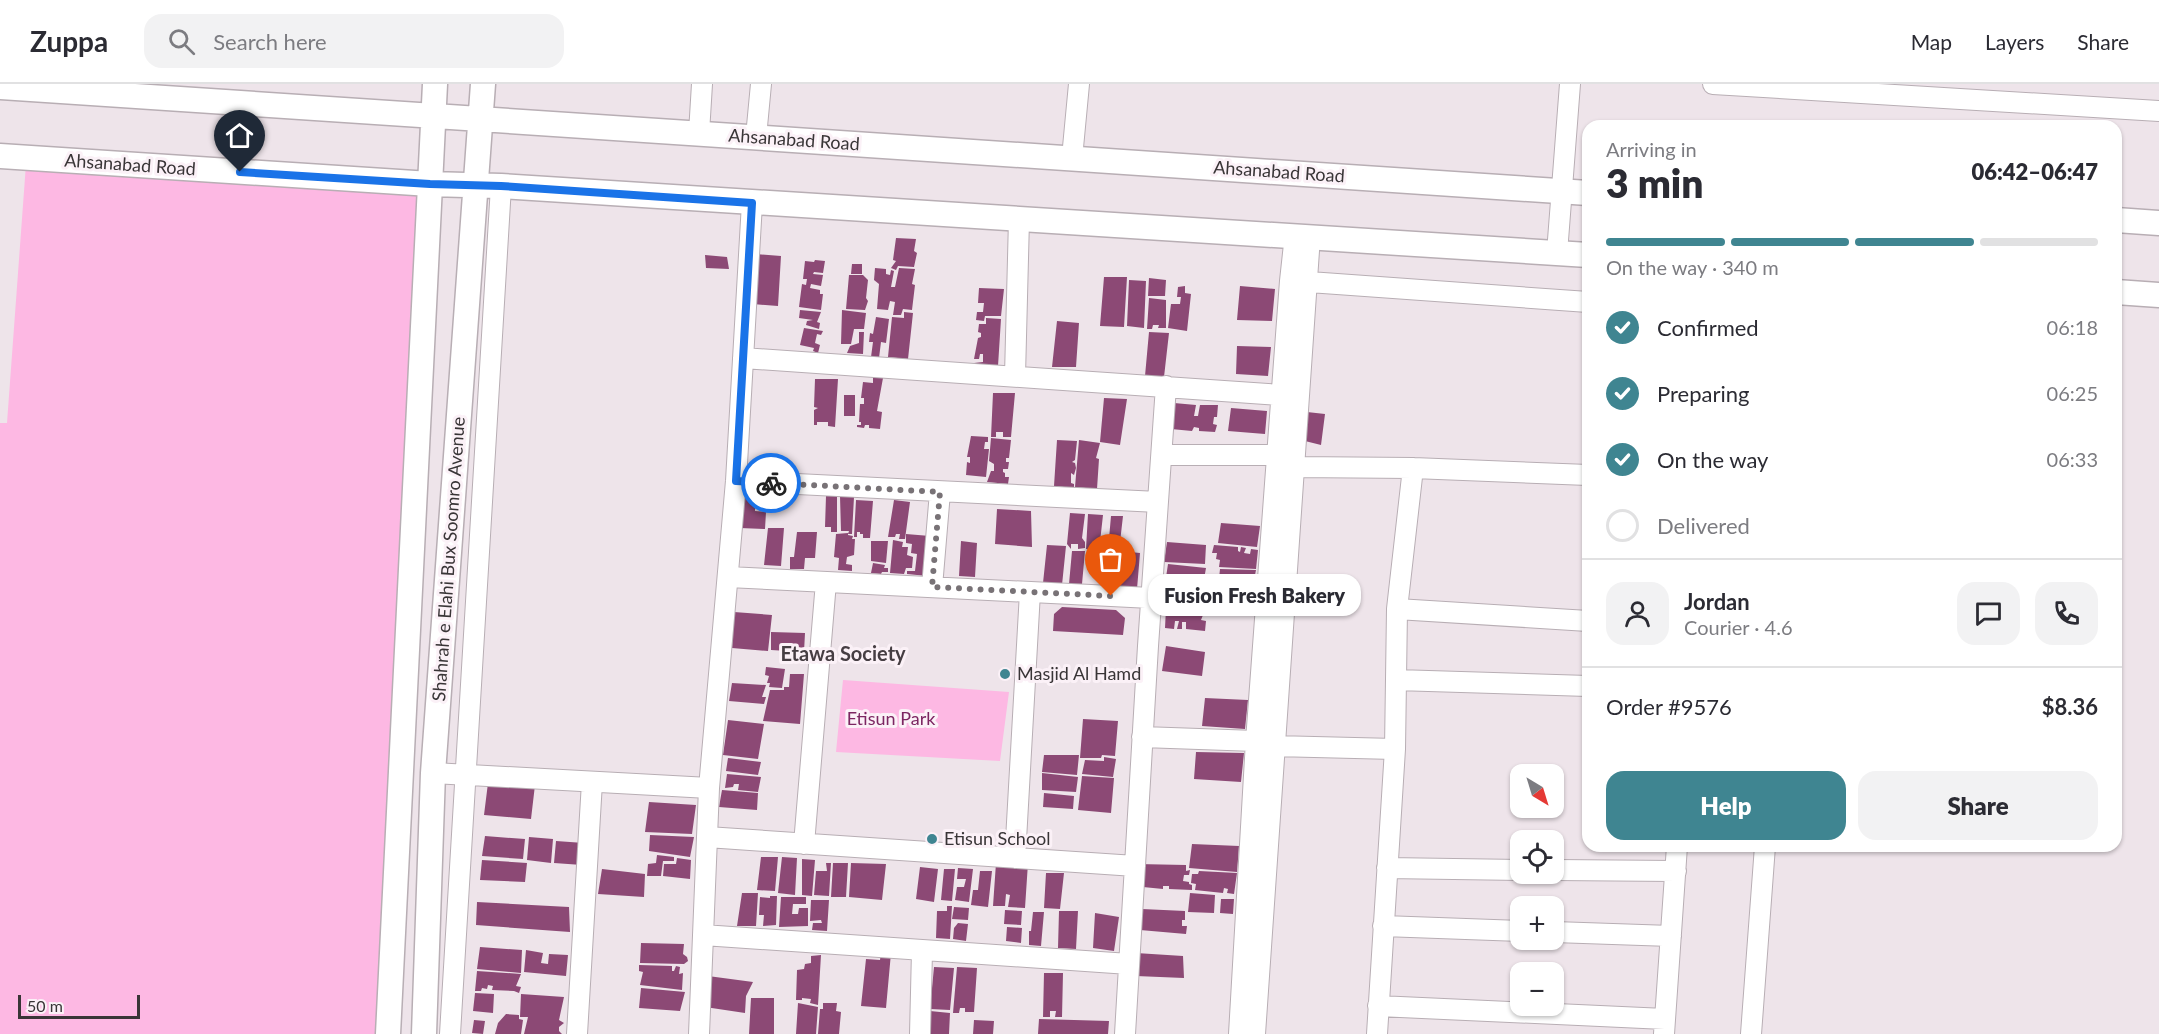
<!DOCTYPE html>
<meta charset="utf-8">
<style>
body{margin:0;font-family:Lato,sans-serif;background:#f2f2f3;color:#2b2b33;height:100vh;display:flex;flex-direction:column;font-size:22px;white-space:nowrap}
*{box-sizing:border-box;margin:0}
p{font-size:20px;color:#7c7c81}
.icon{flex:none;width:33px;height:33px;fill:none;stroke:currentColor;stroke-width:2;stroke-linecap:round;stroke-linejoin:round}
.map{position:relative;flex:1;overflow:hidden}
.panel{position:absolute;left:1582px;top:36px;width:540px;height:732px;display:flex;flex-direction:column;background:#fff;border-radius:18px;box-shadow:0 2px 4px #0004}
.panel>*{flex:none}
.needle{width:39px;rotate:142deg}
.buttons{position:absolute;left:1510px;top:680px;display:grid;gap:12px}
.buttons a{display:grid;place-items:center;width:54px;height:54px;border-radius:12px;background:#fff;box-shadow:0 2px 4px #0004;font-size:30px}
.scale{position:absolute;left:18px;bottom:15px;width:122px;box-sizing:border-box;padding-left:6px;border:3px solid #393537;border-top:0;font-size:16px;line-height:21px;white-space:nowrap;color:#393537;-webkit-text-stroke:4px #fbf1f7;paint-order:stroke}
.pin{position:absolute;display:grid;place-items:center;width:51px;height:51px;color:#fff;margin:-62px -26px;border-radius:50% 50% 50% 0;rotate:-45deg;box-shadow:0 0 6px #0007}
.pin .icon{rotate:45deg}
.courier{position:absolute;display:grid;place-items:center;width:60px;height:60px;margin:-30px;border:4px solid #1a73e8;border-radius:50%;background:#fff;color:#222;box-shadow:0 2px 8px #0007}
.bubble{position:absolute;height:42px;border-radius:18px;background:#fff;box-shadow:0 2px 4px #0004;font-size:20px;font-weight:800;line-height:42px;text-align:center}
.summary em{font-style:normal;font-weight:800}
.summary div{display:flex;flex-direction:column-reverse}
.summary{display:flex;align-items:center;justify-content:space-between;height:102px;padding:0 24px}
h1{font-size:39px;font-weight:800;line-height:45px}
.bar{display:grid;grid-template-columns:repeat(4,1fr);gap:9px 6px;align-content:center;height:72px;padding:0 24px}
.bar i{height:8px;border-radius:4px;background:#e1e1e2}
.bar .selected{background:#3f8591}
.bar p{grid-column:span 4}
.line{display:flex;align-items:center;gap:15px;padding:0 24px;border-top:2px solid #e1e1e2}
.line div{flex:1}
.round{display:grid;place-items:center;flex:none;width:63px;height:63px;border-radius:18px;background:#f2f2f3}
ol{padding:0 24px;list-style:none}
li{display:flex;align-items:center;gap:18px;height:66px}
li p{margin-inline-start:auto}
li .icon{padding:6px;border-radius:50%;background:#3f8591;color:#fff;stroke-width:4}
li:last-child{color:#7c7c81}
li i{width:33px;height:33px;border:3px solid #e1e1e2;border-radius:50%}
.action{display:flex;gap:12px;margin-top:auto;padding:12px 24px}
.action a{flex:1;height:69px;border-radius:18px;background:#3f8591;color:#fff;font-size:24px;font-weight:800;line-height:69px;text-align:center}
.action a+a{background:#f2f2f3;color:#2b2b33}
header{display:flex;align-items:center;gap:36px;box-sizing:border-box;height:84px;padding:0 30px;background:#fff;border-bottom:2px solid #e1e1e2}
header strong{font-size:28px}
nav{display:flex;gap:33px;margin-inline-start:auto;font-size:21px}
.search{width:420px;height:54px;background:#f2f2f3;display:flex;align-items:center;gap:15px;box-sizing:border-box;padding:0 21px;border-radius:18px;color:#7c7c81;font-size:22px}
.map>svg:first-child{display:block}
.green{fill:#fdb8e3}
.building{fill:#8c4975}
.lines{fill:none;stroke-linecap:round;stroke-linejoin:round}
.minor-casing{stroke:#b8aeb4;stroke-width:22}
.major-casing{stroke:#b8aeb4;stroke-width:27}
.minor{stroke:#fff;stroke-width:20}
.major{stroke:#fff;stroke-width:24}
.done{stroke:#787276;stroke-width:6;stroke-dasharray:0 10.8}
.route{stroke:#1a73e8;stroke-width:8}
.poi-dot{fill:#3f8591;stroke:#fbf1f7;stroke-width:2}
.labels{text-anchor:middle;stroke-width:6;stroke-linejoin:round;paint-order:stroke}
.street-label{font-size:18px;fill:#393537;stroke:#fbf1f7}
.poi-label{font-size:18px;fill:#393537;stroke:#fbf1f7;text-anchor:start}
.park-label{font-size:18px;fill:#7c2662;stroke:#fbf1f7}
.neighbourhood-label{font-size:20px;font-weight:bold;fill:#463e43;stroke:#fbf1f7}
</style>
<header>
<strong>Zuppa</strong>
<div class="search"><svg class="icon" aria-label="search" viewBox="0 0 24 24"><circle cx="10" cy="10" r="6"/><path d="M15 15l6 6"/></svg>Search here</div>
<nav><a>Map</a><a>Layers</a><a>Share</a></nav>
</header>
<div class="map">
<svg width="2159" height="950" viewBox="0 0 2159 950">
<rect width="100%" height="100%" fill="#eee4ea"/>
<path class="green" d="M26,80L428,102L382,950H0V339H7Z
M843,596L1009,608L1000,677L836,668Z"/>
<path class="building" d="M896,154L916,155L914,167L917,169L914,183L898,182L896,186L891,184L896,177L893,176Z
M756,170L781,172L778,222L753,220Z
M705,171L727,173L729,185L706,184Z
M815,176L825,177L823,189L814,188L813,190L823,191L821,202L811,200L810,204L820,206V210H823L821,226L799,223L802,200L806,201L807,195H803L805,177L814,178Z
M852,180H862V190H851Z
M875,184L886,185V190L890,191L891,186L894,187L891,203H895L899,184L915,185L912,200L915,201L912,226L903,225L901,231H893L895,218L890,217L888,226L877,225L879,200L874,196Z
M849,191H863L868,196L866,214L868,217L865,226L846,225Z
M1104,193H1127L1124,243L1100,242Z
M1149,194L1166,196L1165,212H1148Z
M1129,196L1146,197L1144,244L1127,242Z
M1185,202V209L1191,210L1187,247L1168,244L1171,220H1180L1181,213H1177L1178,203Z
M1240,202L1275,205L1272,237L1237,236Z
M979,204L1004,205L1001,232H985L984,237L976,236L977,228H983L984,219H978Z
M1149,214L1166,216V244H1158L1159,241H1153L1152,245H1147Z
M800,226L821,228L817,238L820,239L819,245L806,241L807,237L813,236L799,234Z
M842,226L866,229L864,245H854L851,260H841Z
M904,228L913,229L908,275L888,273L892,233L904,234Z
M876,233L889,235L886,259L881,258L879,274L871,273L873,258H869L870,249L873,250Z
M986,234L1001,235L998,282L974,281V279L983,278V270H980L979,275H974L978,254L981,253V249L978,248L979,240H986Z
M1057,237L1079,239L1076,283H1052Z
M804,244L823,247L821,251L817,250L815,259L820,261L818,269L813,267L814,264L800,261Z
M859,248H864L863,270L847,269L850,262L859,259Z
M1149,248L1169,249L1164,293L1145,292Z
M1237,262L1271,263L1268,292L1236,290Z
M873,293L883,294L877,327L882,328L880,345L869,344V341H865L864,344L857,343V341H861V338H859L860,320H864V314H861L863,298L873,299Z
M815,295H838L835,343L828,342V338H817V341H814V326L818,324L814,323Z
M993,309H1015L1011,353H1003V348H996V353H991Z
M844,311H855V332H844Z
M1104,314L1127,315L1120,361L1100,358Z
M1174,319L1196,321L1194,332H1198L1200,321H1218L1217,333H1214L1213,340L1217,341L1215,348L1199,347V344L1194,343L1192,347L1171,345Z
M1231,324L1267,327L1265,350L1228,347Z
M1307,328L1325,330L1321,361L1305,357Z
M971,352L988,353V358H985L984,365H989L986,393L966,391L967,378L970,379V373H967Z
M991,354L1011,356L1009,374H1006V378H1009L1008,385H1003V388L1005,389V393H1009L1008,400L987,398L991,387H994V380L989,377Z
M1057,356L1077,357L1075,376L1072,378L1075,379L1076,384L1074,391L1071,389V399L1074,400V404L1054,402Z
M1079,356L1100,359L1096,374L1099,375L1097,405L1075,403Z
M743,409L766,410L765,424H755V427L766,428L765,445L740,444Z
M826,412H837V448H831V443H825Z
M840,412L854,413L852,450H848L849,447H841Z
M856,416L873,417L870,454H863V450H860V448H857V453H854Z
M894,416L910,418L905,455H899L900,450H896L895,453H888Z
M997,425L1031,427L1032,463L995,460Z
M1070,429L1085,430L1082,454L1085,458V464L1078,465V460H1071V465L1067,460Z
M1088,430L1103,431L1099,467L1086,465Z
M1111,432H1123L1119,467L1108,466Z
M1221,439L1260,442L1257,463L1218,459Z
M768,444H784L781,482L764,481Z
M797,448H817L815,474H805L804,485H790V473H794Z
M848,449V456V451L853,452L852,455H855L854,471L847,473L846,480L852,481V487L838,486L839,474L834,473L836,450Z
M906,450L930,452L927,492L907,490V487H915L917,470L911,469L912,460L906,459Z
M893,456L903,458L902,463H908L907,471L913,473L912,484H906L904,490L890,489Z
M871,457H888L886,479L871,477Z
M961,457L977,459L975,493L959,492Z
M1167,458L1206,461L1205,480L1164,478Z
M1047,461L1066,462L1062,501L1043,499Z
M1214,461L1238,463V467L1240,468L1241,463L1246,464L1244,469L1250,470L1251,465L1258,466L1256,485L1219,483L1220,476L1216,475L1217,469H1212Z
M1072,467H1085L1082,500H1069Z
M1120,467L1140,469L1137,505L1114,503Z
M873,479L885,481L884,484H888V488H882L881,490L871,489Z
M1168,480L1206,484L1203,501L1182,499V493H1177L1176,500H1165Z
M1220,485L1256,486L1255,491L1248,490V494H1256L1254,507L1233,505L1232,503L1223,501L1221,504H1218Z
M1164,502L1207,506L1205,525L1187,523L1188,520L1182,519L1181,523L1176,522L1177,515L1171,514L1169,521L1161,520Z
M1062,523L1116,526L1125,534L1123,551L1053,547L1054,530Z
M1166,524L1208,527L1206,532L1203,531L1201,536L1206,537L1205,547L1186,545V538H1182V545H1177L1179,537H1175L1174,545L1165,544Z
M734,528L772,531L768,567L732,564Z
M771,548L805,549L804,568L771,566Z
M1166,562L1205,568L1202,592L1162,587Z
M766,583L785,585L782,604L769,603L770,599H767L769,592L765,591Z
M790,590H804L800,640L763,637L770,606H784V603H789Z
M732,599L766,601L762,613H766L764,620L729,617Z
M1205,614L1248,616L1245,645L1202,642Z
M1083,635L1118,637L1115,672L1102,671L1101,674H1080Z
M728,636L764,640L758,675L723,671Z
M1196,668L1244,669L1241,698L1194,695Z
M1044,671H1079L1077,691L1042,688Z
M1104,673L1116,675L1113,693L1082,690L1085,676L1104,677Z
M728,674L761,678L758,691L726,687Z
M1042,689L1078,693L1076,708L1042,706Z
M727,690L761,693L758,708L738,706L739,700H734L733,703L725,704Z
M1082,692L1114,694L1111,729L1078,726Z
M488,699L535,701L531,735L484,731Z
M722,706L758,709L757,726L719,723Z
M1044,709L1074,712L1073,725L1043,723Z
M649,718L696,721L692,750L645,748Z
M650,751L694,753L690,773L649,767Z
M485,752L525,755L523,775L482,772Z
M529,753L553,755L551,779L527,776Z
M556,757L584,759L582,781L554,779Z
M1192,760L1239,762L1237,788L1189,784Z
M657,771L674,773V777H663L661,792H647L648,780L656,779Z
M761,773H778L775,807L757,806Z
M782,773L797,774L795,811L778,809Z
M677,774L691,776L690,795L663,792L664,780H676Z
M802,775L815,776L812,812L802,811Z
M482,776L527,779L525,798L480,796Z
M826,779H831L829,812L814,811L816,787H827Z
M833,779H848L846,813H831Z
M851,779L886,780L882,816L849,813Z
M996,779H1028L1025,824L1008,823L1010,811L1006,810L1005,822H993Z
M1137,780L1186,781V787L1190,786L1189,791H1184L1183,797L1189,798V800L1192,801V806L1169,805V802H1163V805L1143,803Z
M920,783L938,785L934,818L916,815Z
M958,784L973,785L969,818L955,816L957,803H964L966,795H957Z
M602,785L645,790L644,813L598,810Z
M944,785H955L952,817L941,816Z
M980,787H992L988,823L971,821L973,806H978Z
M1199,787L1237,789L1234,810L1227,809L1228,805L1224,804L1223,809L1195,806L1196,800L1191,799L1192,790H1198Z
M1046,789H1064L1060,825L1044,824Z
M742,809H758L756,842H737Z
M1190,809L1215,811L1214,829L1188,828Z
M770,812H777L776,841L763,842L764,831H759L760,813L770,814Z
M781,813H806V820H793L792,830H798L799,824H808V842L779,843Z
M1221,815H1234L1233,830L1220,829Z
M811,816H829L827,847L812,846L813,839H822L821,836L810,837Z
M477,818L569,823L570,848L476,841Z
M947,822H952L950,855L936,854L937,827H947Z
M954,823L969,824L968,836L952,835Z
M1142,825L1185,827V836H1182V842H1187L1186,850L1140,846Z
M1005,826L1022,827L1021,841L1004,840Z
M1059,827H1078L1076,865L1058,864Z
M1033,828H1044L1041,862L1029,861V847H1031Z
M1095,829L1119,833L1114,867L1093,864Z
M958,839L968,840L966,857L953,855L954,844Z
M1007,843L1022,844L1021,859L1006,857Z
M641,859L684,860L683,870L687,873L688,877L684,880L640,879Z
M480,863L522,866L521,889L477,885Z
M526,866L543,869L541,879L548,880L549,870L568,871L566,892L524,888Z
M881,869H891L886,924L861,922L866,875L880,876Z
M1136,869L1183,872L1184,894L1136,892Z
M821,871L818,921L810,919L811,915L802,914V916H796L797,886L804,885L805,880L811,879V872Z
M639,881L672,882V887H674L676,882L680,883L679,890L683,889L682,906L640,901L643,888L639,887Z
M934,883L954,884L950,926L930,925Z
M957,883L977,884L974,928H965V924H960L959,929H953Z
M477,887L521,890L516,902L521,903L519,909L514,907L492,906L493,902L488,901L487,905L482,904L481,907H475Z
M1044,889H1063L1062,933H1055L1056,927H1050V933H1043Z
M708,892L753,898L746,912L745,929L705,923Z
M641,904L685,908L680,927L639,924Z
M475,909L494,910L493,929L473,927Z
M521,910L564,913L559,936L564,939L559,943V947L562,950H524L528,933H520Z
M751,914H774V950H749Z
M798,919L818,923L816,950H796Z
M823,919H837L836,927L841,928L839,950H818L820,925H823Z
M930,927L950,929L949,950H928Z
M506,930L519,931V935L523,936L521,950H495L498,939Z
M1039,935L1109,937L1108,950H1038Z
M474,936L485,937L483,950L472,949Z
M974,936L994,937L993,950H973Z"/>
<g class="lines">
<g class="minor-casing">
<path id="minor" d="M1713,0L2159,27
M699,49L702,0
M756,53L761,0
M1072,74L1079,0
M1557,169L1570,0
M1295,197L1588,218
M743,274L1281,311
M1015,292L1019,135
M1162,371H1278
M1294,383L1413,384L1588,391
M736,397L1158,418
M728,493L1151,514
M932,503L940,408
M1397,525L1588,537
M1396,596L1588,602
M1142,653L1256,657
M1274,662L1395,665
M433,689L709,704
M707,753L1135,782
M804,760L826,498
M1015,774L1030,508
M1387,784L1521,786
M1554,786L1676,787
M1383,842L1521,847
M1554,848L1671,852
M703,851L1129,880
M1378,922L1665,935
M450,950L501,102
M577,950L592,698
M699,950L709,704L736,397L752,119
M920,950L922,867
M1125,950L1148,562L1166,302
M1239,950L1256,657L1290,197L1295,151
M1255,950L1310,152
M1377,950L1395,665L1397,525L1413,384
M1664,950L1677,762
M1751,950L1765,762"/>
</g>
<g class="major-casing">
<path id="major" d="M0,3L1588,109
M0,72L430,100L501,102L1588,171
M2116,136L2159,139
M2116,208L2159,211
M388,950L435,0
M424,950L433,689L483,0"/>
</g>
<use href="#minor" class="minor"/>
<use href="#major" class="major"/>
</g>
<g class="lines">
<path class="done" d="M771,399L940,408L932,503L1111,512"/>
<path class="route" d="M240,88L430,100L501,102L752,119L736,397L771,399"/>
</g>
<g class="poi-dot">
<circle cx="1005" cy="590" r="6"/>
<circle cx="932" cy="755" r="6"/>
</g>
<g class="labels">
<g class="street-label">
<text transform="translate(794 56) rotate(4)" y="6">Ahsanabad Road</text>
<text transform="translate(130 81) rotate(4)" y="6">Ahsanabad Road</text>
<text transform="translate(1279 88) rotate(4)" y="6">Ahsanabad Road</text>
<text transform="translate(449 475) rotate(-86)" y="6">Shahrah e Elahi Bux Soomro Avenue</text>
</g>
<g class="poi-label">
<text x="1017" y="596">Masjid Al Hamd</text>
<text x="944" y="761">Etisun School</text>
</g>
<g class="park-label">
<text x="891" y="641">Etisun Park</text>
</g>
<g class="neighbourhood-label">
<text x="843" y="577">Etawa Society</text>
</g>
</g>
</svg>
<div class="buttons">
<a><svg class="needle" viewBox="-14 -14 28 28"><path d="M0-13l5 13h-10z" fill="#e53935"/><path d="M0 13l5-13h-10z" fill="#7c7c81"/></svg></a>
<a><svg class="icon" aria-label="locate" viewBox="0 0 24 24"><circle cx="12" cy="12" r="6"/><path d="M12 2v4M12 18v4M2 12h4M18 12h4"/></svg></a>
<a>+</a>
<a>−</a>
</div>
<div class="scale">50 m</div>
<div class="pin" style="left:1111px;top:512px;background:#ea580c"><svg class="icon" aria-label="bag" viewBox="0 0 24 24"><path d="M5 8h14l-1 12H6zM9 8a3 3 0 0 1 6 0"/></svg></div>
<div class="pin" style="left:240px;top:88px;background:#1f2937"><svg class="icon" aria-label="home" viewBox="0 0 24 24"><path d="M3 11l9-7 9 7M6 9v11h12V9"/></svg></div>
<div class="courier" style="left:771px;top:399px"><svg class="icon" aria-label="bike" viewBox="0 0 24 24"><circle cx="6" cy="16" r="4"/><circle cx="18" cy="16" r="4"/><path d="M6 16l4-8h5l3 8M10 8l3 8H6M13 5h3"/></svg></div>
<div class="bubble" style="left:1148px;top:490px;width:213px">Fusion Fresh Bakery</div>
<section class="panel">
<div class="summary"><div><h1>3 min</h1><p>Arriving in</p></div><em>06:42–06:47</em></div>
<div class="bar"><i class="selected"></i><i class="selected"></i><i class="selected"></i><i></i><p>On the way · 340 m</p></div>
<ol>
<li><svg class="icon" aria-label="check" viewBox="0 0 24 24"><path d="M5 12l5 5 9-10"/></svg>Confirmed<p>06:18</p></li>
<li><svg class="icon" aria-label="check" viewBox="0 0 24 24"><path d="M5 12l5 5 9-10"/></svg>Preparing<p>06:25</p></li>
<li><svg class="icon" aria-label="check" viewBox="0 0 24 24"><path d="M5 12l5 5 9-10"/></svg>On the way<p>06:33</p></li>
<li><i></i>Delivered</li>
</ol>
<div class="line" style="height:108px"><a class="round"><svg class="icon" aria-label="person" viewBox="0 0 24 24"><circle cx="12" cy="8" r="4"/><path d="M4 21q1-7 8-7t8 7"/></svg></a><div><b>Jordan</b><p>Courier · 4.6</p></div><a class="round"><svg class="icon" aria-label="chat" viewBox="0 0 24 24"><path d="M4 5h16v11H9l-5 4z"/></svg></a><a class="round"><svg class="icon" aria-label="phone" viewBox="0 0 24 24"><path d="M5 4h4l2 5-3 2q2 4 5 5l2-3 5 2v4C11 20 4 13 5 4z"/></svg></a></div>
<div class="line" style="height:78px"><div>Order #9576</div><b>$8.36</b></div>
<div class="action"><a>Help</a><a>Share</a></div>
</section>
</div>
